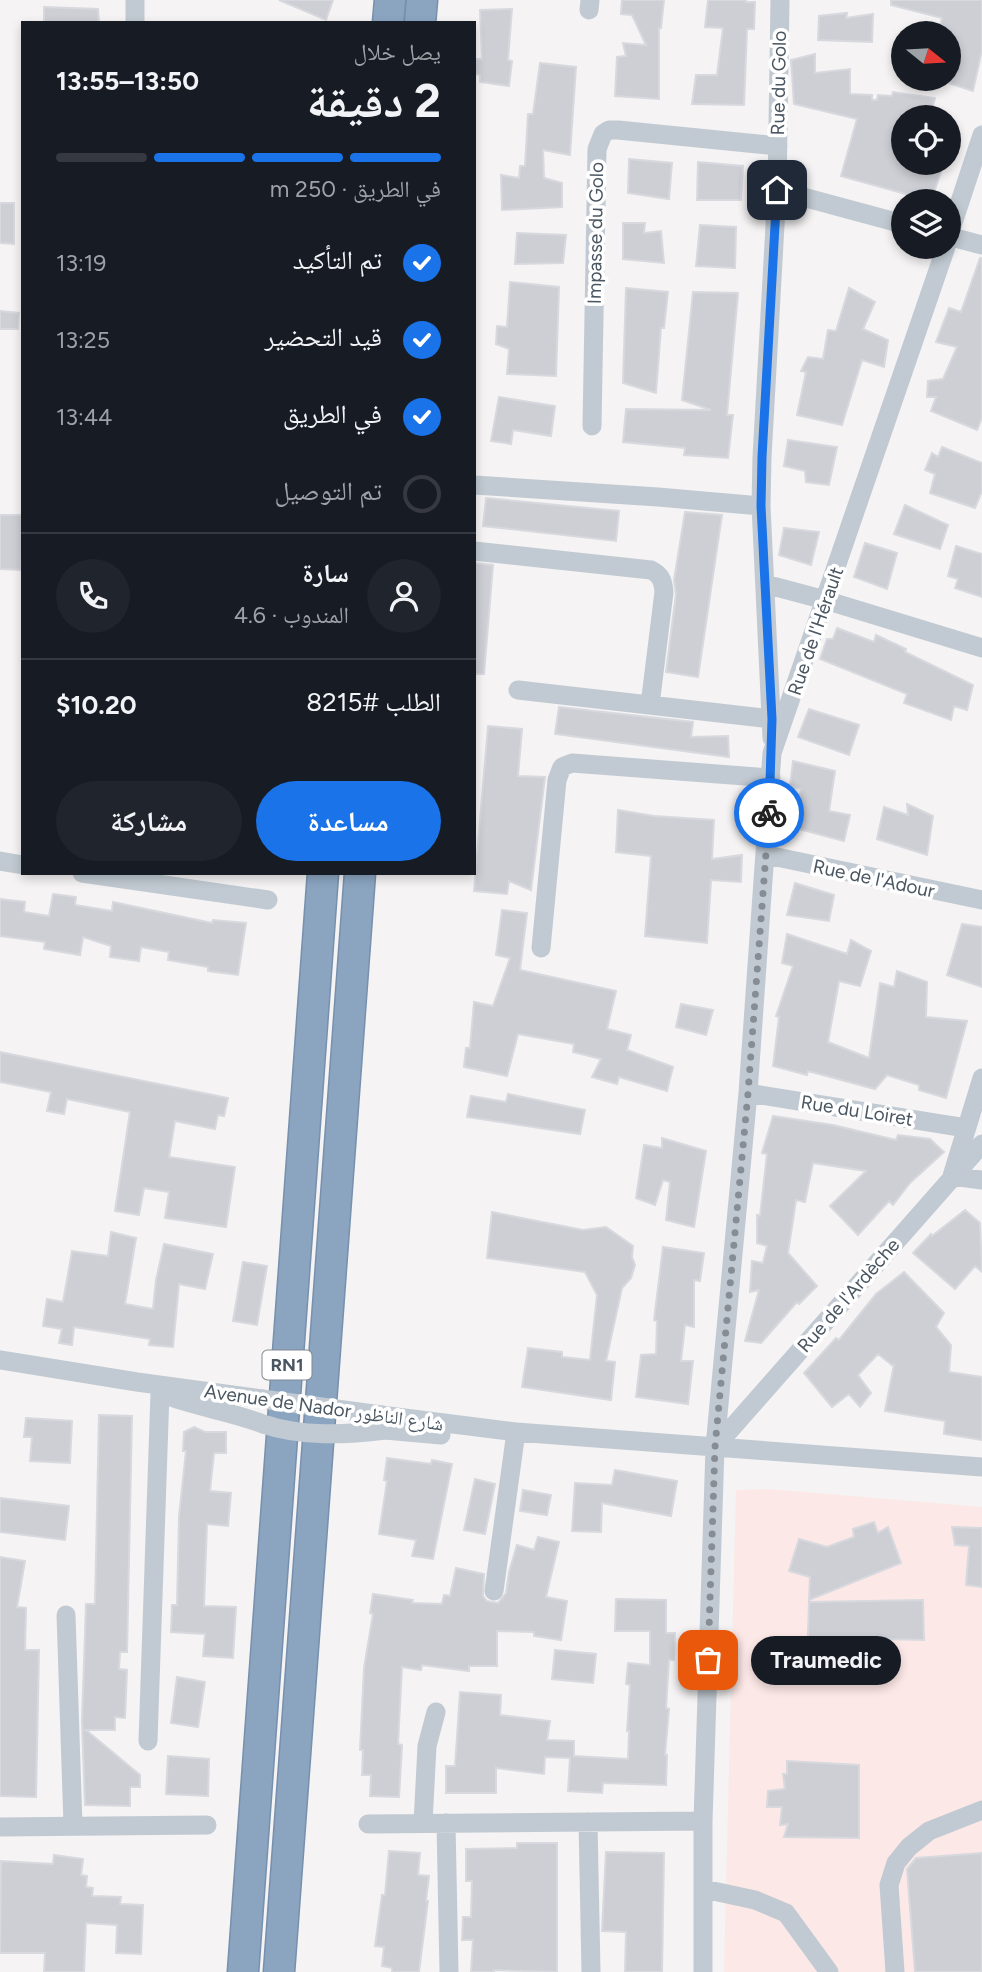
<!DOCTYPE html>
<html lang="ar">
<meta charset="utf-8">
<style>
body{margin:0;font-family:Figtree,"Noto Naskh Arabic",sans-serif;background:#20242c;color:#f1f3f6;direction:rtl;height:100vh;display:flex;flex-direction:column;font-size:26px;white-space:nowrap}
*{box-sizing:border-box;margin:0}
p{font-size:23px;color:#9ea1a6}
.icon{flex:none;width:38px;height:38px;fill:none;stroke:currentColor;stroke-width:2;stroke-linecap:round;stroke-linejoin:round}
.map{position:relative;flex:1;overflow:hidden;direction:ltr}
.sheet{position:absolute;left:21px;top:21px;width:455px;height:854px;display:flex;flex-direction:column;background:#171b24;border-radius:0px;box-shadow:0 4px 10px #0003;direction:rtl}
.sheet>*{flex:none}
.needle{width:46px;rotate:108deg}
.fabs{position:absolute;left:891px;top:21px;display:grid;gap:14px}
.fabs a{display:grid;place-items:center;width:70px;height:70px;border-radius:50%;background:#171b24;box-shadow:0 4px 10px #0003;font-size:35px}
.pin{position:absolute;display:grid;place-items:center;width:60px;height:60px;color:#fff;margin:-30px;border-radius:14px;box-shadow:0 4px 10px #0006}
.courier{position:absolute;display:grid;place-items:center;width:70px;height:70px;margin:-35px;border:5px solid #1a73e8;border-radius:50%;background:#fff;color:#222;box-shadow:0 2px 9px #0007}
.bubble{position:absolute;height:49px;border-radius:24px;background:#171b24;box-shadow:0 4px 10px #0003;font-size:23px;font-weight:700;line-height:49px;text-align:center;direction:rtl}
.headline em{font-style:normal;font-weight:700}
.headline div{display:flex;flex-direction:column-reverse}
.headline{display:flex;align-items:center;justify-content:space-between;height:119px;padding:0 35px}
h1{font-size:46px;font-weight:700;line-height:52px}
.bar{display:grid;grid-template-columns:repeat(4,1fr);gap:10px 7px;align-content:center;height:84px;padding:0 35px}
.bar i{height:9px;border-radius:5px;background:#363941}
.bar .current{background:#1a73e8}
.bar p{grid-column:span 4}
.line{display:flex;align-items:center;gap:18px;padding:0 35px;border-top:2px solid #363941}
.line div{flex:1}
.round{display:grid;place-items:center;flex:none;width:74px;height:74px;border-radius:37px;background:#20242c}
ol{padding:0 35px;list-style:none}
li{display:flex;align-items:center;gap:21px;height:77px}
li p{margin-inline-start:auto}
li .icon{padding:7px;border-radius:50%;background:#1a73e8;color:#fff;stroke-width:4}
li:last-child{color:#9ea1a6}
li i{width:38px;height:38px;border:4px solid #363941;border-radius:50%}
.cta{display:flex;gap:14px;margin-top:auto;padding:14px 35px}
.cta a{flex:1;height:80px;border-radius:42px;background:#1a73e8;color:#fff;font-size:28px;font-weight:700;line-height:80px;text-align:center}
.cta a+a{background:#20242c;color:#f1f3f6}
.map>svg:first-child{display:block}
.medical{fill:#fce8e6}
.building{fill:#cdcfd5;stroke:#d7d9de;stroke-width:2}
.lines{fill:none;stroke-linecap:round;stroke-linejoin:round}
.highway-casing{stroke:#7690ad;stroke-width:33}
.minor{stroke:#c1cad2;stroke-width:19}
.highway{stroke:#8ba5c1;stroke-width:30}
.minor-bridge{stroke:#c1cad2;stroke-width:19}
.done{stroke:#868d94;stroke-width:7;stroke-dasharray:0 12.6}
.route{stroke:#1a73e8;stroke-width:9}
.labels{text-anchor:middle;stroke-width:7;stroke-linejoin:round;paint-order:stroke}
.shield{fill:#fff;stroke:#808990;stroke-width:2}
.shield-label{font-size:18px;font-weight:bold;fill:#4a5661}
.street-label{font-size:19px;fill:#4a5661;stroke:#fff}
</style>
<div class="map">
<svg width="982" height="1972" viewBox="0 0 982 1972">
<rect width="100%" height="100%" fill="#f5f3f3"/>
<path class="medical" d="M768,1489L982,1507V1972H724L736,1490Z"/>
<path class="building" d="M279,0H333L326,20Z
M622,0H664L661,28H659V99L615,96L617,57L626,56L623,43L646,45L632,15L621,14Z
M708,0H746V2H755L754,29H747L744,105L692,104L696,75H717L723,28L705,27Z
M891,0H982V50L973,91L948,83V33L939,31L942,18L891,5Z
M44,7L98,9L99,23H44Z
M512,9L508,60L512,61L509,86L480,82V75L474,74V59H482L480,10Z
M847,13L846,18L873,14L872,42L818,40L819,16Z
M815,54V73L850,69V94L872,95V100H877L878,95L892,96L893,92L935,98L930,117H903V163H944L931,201L841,176L857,119L794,104L791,60Z
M540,63L576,67L570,155L543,150L544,178L562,183V207L502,210L501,175L519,178L520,166H525L528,114H533Z
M629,159L672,163L669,199L628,193Z
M698,162L743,166L741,200H697Z
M0,203H14V244L0,243Z
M623,223H645L644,233L661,231L664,263L623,259Z
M700,225L736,227L735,268L696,266Z
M517,233L566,235L563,263L515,264Z
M980,258H982V418L977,430L931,411L936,397H927L928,381L943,379L957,347L936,342L949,308L961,312Z
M510,282L559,287L556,376L507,374L509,349L496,344L497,326L507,327Z
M626,288L668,292L664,328H661L656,393L623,383Z
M849,288L875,302L863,329L888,340L884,367L862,360L842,425L797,415L806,372L801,371L808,357L823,359L828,330L836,331Z
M693,292L738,293L727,415H733L728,458L684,455L685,448L623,442L626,409L711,410L682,400Z
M0,311L19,313L18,329H0Z
M499,397L555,406L551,436L513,430L511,444L491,441Z
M788,440L837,447L829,485L806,482L805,471L784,466Z
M942,447L982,463V491L975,508L930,493L935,474L925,470L932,453L938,457Z
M486,498L619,511L616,541L483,526Z
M905,505L948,525L940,549L894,534Z
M685,512L722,515L698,677L666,672L676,594L674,580Z
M0,515H23L21,570L0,569Z
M784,528L819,532L811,565L779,555Z
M865,543L897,553L887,589L854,577Z
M956,546L982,554V597L955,588L958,579L948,576Z
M474,563L493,565L484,674H474Z
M837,628L874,642L876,635L906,649L905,652L973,685L967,710L954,706L951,720L904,703L907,694L820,659L827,639H833Z
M559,707L693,722L691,737L728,736L729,757L555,734Z
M809,709L859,725L849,755L798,737Z
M488,726L522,729L518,776L545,777L531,890L509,881L507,894L474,891Z
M793,761L835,771L829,811L850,815L844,841L795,828L801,789L790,786Z
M907,804L933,816L927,855L877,839L884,807L908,815Z
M618,810L654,816L714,820L712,859L742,855L741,882L711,880L707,943L645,936L651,856L616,852Z
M795,883L834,895L829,921L787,915Z
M53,894L76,897L75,905L112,911L113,902L212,923L213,920L246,923L238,975L208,971V967L168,960L169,952L141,947L139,961L110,957L111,946L83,937L80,955L44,949L45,942L0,936V899L25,902L24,912L49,916Z
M502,910L527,913L520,970L616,991L607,1029L631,1035L627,1050L673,1067L667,1091L619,1077L617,1084L592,1077L601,1059L573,1052L574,1044L518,1034L507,1076L464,1067L466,1048H470L474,1002L493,1006L510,958L496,955Z
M962,924L982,927V987L947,975Z
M787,934L847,954L851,940L871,951L860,986L839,981L828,1042L869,1058L880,983L894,987L897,971L927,982L926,1017L967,1021L946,1098L919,1090V1085L887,1075L875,1089L808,1071L807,1075L773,1066L779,1017L776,1016L793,966L782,963Z
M681,1004L713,1010L706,1035L676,1027Z
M0,1052L228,1098L224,1116L218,1115L215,1129L175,1121L169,1157L235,1167L226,1227L165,1218L169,1192L144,1188L139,1215L115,1211L130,1112L67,1099L64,1114L47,1111L51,1092L0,1082Z
M508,1094L585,1110L580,1134L467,1117L471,1096L506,1102Z
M773,1116L833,1125L896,1140L898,1135L930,1139L944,1152L910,1183L893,1205L889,1201L858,1235L830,1206L866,1171L813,1163L805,1202L796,1200L788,1253L817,1286L799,1304L797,1302L761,1343L745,1341L759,1290L750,1292L752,1261L763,1263L767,1246L757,1243V1215L760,1216L767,1154L762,1153Z
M662,1138L706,1151L694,1227L666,1220L670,1182L663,1180L655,1205L636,1198L644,1145L662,1148Z
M965,1210L980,1223L982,1272L975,1266L955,1289L913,1253L931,1234L932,1236Z
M492,1212L583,1230L606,1227L633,1246L632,1257L635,1265L631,1278L622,1288L606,1361L615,1362L611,1400L522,1387L528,1348L562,1352V1357L590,1360L597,1295L585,1272L487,1258Z
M111,1232L136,1238L125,1304L153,1309L156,1280L164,1244L213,1254L205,1289L179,1284L173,1347L149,1345L150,1339L74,1327L72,1345L59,1343L62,1329L43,1326L47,1299L63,1302L72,1251L108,1256Z
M663,1247L704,1253L700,1281L694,1280V1327L685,1325L681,1361H693L688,1404L636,1397L641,1355L656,1354L657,1321L654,1320Z
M243,1262L267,1266L257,1325L233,1321Z
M904,1272L944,1313L936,1327L951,1345L949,1372L982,1377V1440L944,1434L945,1421L885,1411L894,1364L893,1366L878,1354L858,1375L871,1393L860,1407L849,1394L832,1407L804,1373L836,1338L839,1340L876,1294Z
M99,1415L132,1416L127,1652H120L119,1669L127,1670L125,1718L115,1717V1730H86L140,1775V1787H130V1806L85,1805L82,1721L86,1604H95Z
M26,1418L72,1421L70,1463L30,1461L32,1437H24Z
M194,1427L205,1432H226V1453H214L210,1491L231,1493L228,1526L207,1524L204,1606L236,1607L233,1658L203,1656L205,1634L171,1632L172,1605H177L179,1516L186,1451H183L184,1432Z
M387,1458L431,1464L432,1460L452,1464L433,1559L412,1556L416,1540L379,1534L387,1481L384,1480Z
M615,1470L677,1481L671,1516L602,1503L601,1532L572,1531L575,1483L612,1485Z
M475,1479L495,1484L485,1534L464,1530Z
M523,1490L551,1495L547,1515L520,1511Z
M0,1498L69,1506L65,1540L0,1532Z
M874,1522L878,1533L888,1527L901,1563L809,1600L810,1577L789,1571L799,1539L827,1547L854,1537L853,1529Z
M952,1527L982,1528V1587L966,1585L969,1546L955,1545Z
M538,1537L559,1542L546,1597L567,1601L561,1640L534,1636V1632L497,1631V1666H469V1671L422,1665L421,1670L402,1667L398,1744L402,1745L399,1797L370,1796L371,1775H362L363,1750H360L364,1668L373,1614L370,1613L373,1594L413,1600L412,1603L442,1604L444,1595L450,1596L456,1568L484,1574L483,1596L487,1601L498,1603L506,1593L509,1572L517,1545L534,1550Z
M0,1557L25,1561L17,1607L26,1608L25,1650H39L36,1797L0,1796Z
M616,1599L666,1600V1633H675L674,1660H669L666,1708L669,1709L665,1755H667L666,1785L603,1783L602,1793L568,1791L570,1758L545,1757L544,1774L496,1768V1793H446V1766H455L460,1692L501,1695L500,1715L550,1721L547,1740L574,1741V1756L628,1759L629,1731H627L630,1685L626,1684L628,1663L650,1665V1631H615Z
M923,1600L924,1640L843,1638L844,1663H807L809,1602Z
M555,1650L596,1654L593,1683L552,1679Z
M177,1677L205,1682L198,1727L171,1723Z
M168,1756L209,1759L208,1796L166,1794Z
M787,1761L859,1765V1838L784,1837L788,1824L780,1825L782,1807H767L768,1791L785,1789L783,1774H787Z
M517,1843H557V1972L494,1970V1972H471L473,1940H462L463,1917H471L472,1881H466V1849L517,1848Z
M389,1851L420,1853L418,1875L429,1876L426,1901H428L419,1972H392V1968L382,1966L384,1947L375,1946L382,1895H385Z
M606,1852L664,1853L662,1972H625L626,1932L602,1931Z
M982,1853V1972H915L907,1869L916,1858Z
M54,1855L83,1859L81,1875L87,1876L86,1887L93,1888L92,1896L121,1897L120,1904L143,1905L141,1954L116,1953L117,1925L86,1923L84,1972H44L45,1953H0L1,1861L53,1864Z"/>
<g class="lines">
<g class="highway-casing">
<path id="highway" d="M388,23L390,0
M420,23L422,0
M243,1972L323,873
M279,1972L360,873"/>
</g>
<path class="minor" d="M135,0V23
M589,10L590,0
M777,190L903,224
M948,236L982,245
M948,238L982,135
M592,426L597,149L603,134L609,130H618L778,146
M474,485L658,497L761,506
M474,551L651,570C661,575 663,581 664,592L650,705
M765,584L825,600L982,648
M518,690L772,719
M772,738L761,506L762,457L777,190L780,0
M767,855L982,900
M0,861L23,865
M82,873L268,900
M541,948L557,780L562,767L572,763L771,778
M982,1078L952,1176L982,1180
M748,1093L966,1128
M0,1360L137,1382L262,1399
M163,1394C195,1407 230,1411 263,1424
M381,1415L516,1432L982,1467
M385,1430L441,1435
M715,1447L982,1144
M494,1591L516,1432
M66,1615L73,1825
M148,1741L160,1393
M588,1822L591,1972
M423,1823L427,1746L436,1712
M446,1823L449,1972
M368,1824L703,1821
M0,1827L207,1825
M704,1889L755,1900L786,1913L829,1972
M703,1972V1821L715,1447L748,1093L772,753L946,247
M895,1972L889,1885L896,1863L909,1847L929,1831L982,1810"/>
<use href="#highway" class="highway"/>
<path class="minor-bridge" d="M262,1399L381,1415
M263,1424C302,1437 345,1435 385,1430"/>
</g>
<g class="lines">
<path class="done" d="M708,1660L715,1447L748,1093L769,813"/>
<path class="route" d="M769,813L772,719L761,506L762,457L777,190"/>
</g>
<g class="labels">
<rect class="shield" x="262.5" y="1350.5" width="49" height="29" rx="5"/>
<g class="shield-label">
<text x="287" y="1371">RN1</text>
</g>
<g class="street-label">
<text transform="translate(778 83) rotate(-89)" y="7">Rue du Golo</text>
<text transform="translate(595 233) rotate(-89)" y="7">Impasse du Golo</text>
<text transform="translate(815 631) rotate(-71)" y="7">Rue de l'Hérault</text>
<text transform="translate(874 878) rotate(12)" y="7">Rue de l'Adour</text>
<text transform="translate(857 1110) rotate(9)" y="7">Rue du Loiret</text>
<text transform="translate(848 1295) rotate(-49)" y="7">Rue de l'Ardèche</text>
<text transform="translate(324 1407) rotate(8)" y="7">Avenue de Nador شارع الناظور</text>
</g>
</g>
</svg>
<div class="fabs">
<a><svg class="needle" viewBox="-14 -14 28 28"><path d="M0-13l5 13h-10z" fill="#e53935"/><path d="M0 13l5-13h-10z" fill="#9ea1a6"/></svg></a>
<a><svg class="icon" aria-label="locate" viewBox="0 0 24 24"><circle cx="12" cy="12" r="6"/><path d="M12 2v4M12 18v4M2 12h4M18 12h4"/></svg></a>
<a><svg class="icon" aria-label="layers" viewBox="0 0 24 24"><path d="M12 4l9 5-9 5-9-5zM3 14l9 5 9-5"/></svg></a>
</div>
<div class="pin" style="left:708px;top:1660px;background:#ea580c"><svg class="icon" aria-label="bag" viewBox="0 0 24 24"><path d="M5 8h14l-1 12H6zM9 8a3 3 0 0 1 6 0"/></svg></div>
<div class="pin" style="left:777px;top:190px;background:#1f2937"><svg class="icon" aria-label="home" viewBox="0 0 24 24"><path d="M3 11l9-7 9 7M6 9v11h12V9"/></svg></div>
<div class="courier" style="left:769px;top:813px"><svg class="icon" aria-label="bike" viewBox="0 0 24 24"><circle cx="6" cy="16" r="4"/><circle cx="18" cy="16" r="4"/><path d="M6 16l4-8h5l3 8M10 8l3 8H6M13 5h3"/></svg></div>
<div class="bubble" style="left:751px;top:1636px;width:150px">Traumedic</div>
<section class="sheet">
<div class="headline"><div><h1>2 دقيقة</h1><p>يصل خلال</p></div><em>13:50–13:55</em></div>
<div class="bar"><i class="current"></i><i class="current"></i><i class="current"></i><i></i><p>في الطريق · 250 m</p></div>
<ol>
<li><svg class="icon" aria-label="check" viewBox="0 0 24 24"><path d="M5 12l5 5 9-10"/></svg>تم التأكيد<p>13:19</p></li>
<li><svg class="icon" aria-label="check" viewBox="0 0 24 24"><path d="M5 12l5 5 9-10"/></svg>قيد التحضير<p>13:25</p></li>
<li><svg class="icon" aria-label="check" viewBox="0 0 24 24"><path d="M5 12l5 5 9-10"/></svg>في الطريق<p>13:44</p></li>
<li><i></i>تم التوصيل</li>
</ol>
<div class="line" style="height:126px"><a class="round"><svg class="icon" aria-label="person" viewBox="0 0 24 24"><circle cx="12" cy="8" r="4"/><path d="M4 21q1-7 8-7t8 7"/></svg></a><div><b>سارة</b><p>المندوب · 4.6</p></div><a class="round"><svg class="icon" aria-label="phone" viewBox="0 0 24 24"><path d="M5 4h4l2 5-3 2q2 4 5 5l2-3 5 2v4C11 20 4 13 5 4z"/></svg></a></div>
<div class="line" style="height:91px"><div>الطلب #8215</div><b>$10.20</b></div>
<div class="cta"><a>مساعدة</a><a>مشاركة</a></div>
</section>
</div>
